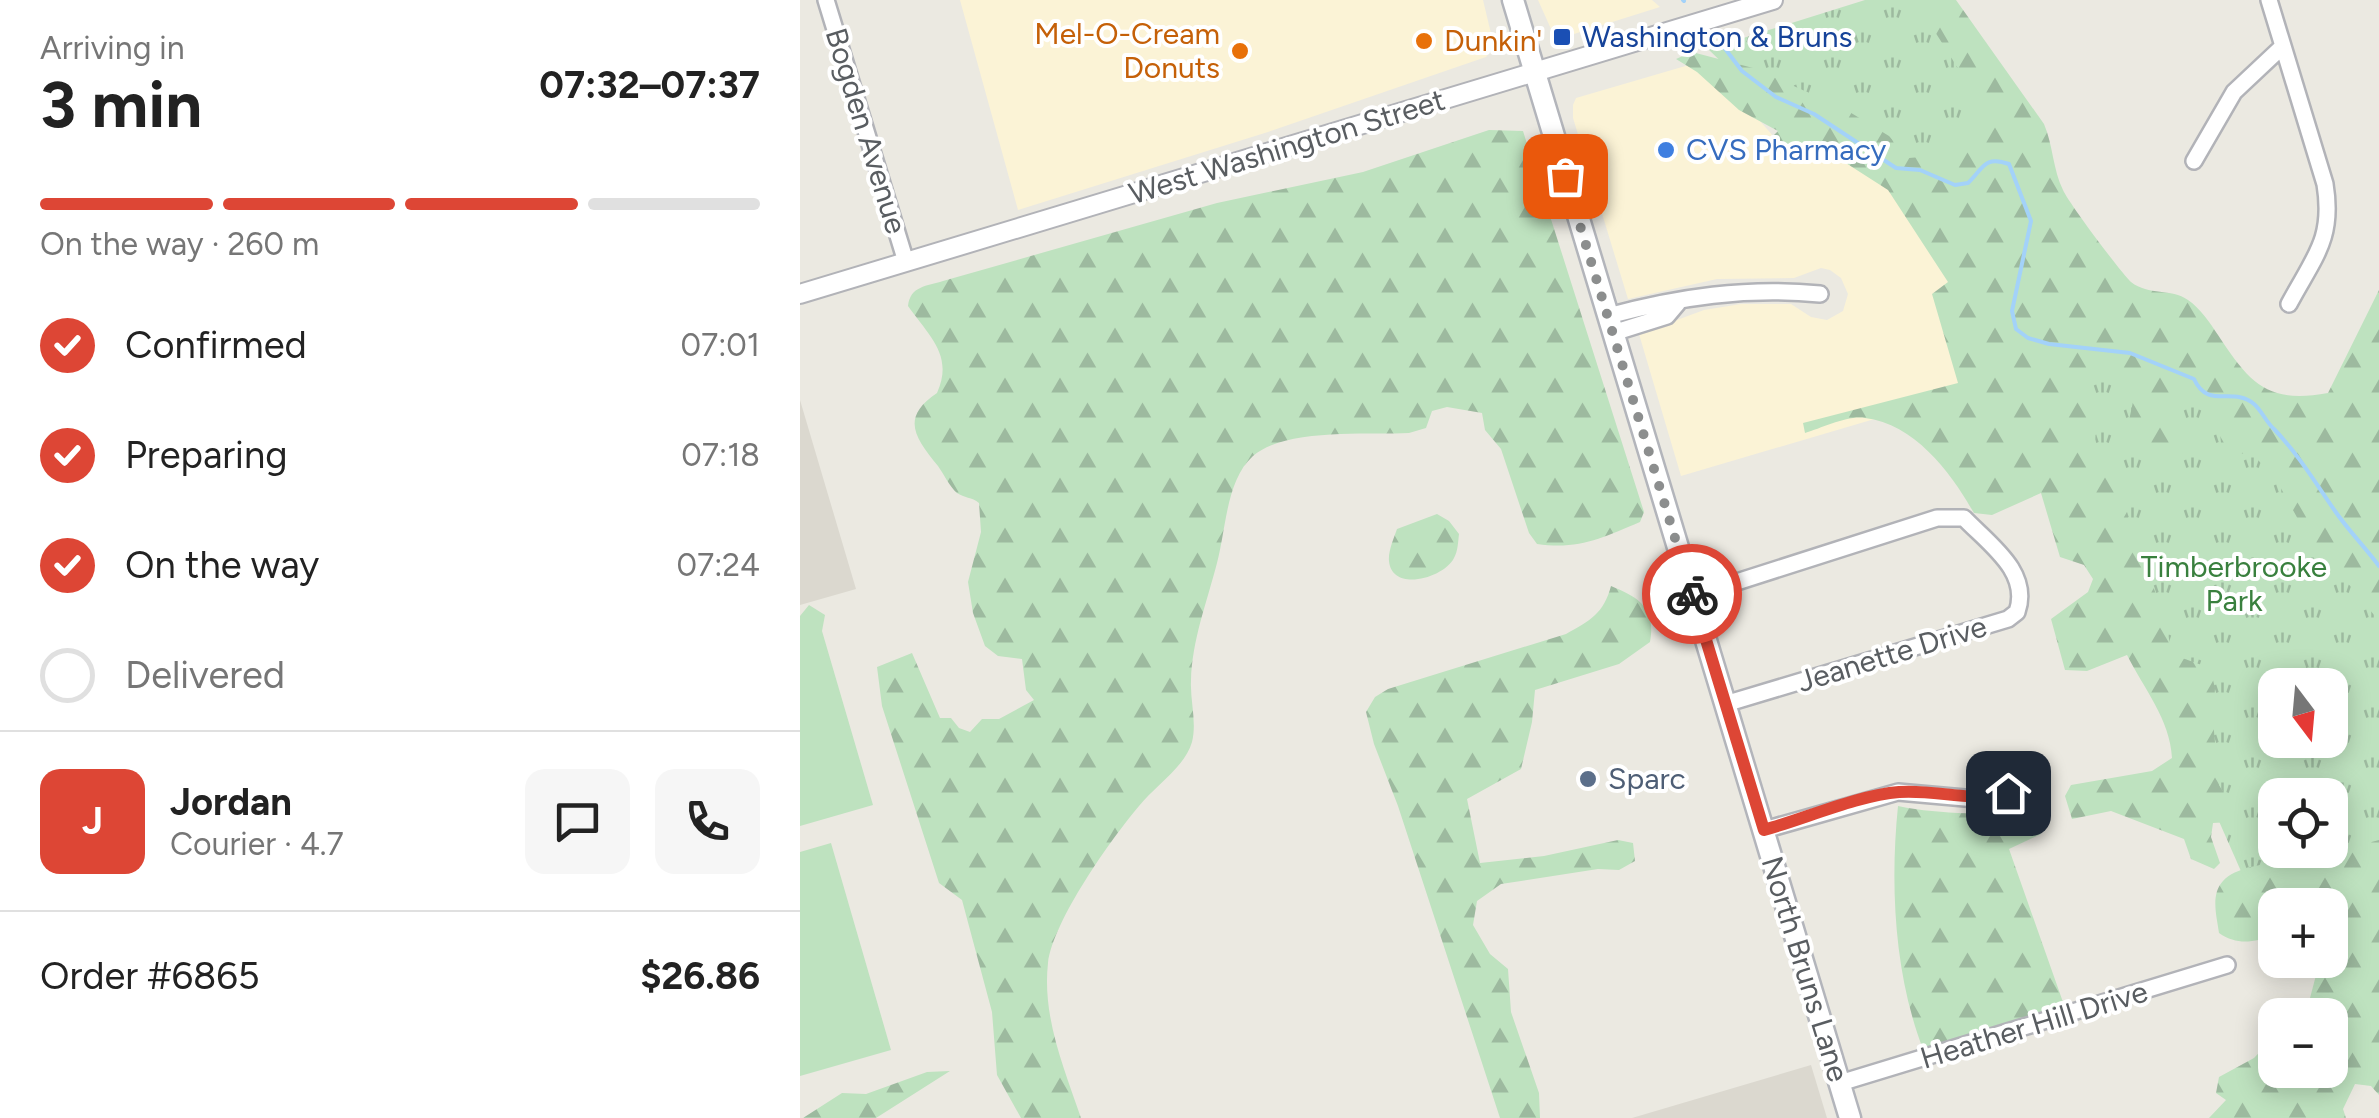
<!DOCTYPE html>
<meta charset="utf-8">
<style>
body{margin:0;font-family:Figtree,sans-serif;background:#f6f6f6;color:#222;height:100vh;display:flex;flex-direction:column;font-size:38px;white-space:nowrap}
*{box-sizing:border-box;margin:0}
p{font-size:32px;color:#767676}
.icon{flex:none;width:55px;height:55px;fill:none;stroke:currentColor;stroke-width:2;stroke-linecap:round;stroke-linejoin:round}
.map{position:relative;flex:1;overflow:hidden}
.drawer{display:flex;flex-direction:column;background:#fff;width:800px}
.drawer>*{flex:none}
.needle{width:65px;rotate:164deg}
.controls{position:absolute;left:1458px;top:668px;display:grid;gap:20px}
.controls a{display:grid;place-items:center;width:90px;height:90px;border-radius:20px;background:#fff;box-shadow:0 5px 25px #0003;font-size:50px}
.pin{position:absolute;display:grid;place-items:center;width:85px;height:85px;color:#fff;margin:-42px;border-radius:20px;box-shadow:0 5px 15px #0006}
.courier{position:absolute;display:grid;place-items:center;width:100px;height:100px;margin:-50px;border:8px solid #dd4635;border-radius:50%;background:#fff;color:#222;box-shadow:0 2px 12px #0007}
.summary em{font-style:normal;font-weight:700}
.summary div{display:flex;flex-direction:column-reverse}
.summary{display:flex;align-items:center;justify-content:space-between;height:170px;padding:0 40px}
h1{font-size:65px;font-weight:700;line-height:75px}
.bar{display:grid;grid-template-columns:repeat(4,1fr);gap:15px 10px;align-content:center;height:120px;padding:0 40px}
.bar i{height:12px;border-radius:8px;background:#e0e0e0}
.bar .on{background:#dd4635}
.bar p{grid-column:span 4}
.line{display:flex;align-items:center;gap:25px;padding:0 40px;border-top:2px solid #e0e0e0}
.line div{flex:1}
.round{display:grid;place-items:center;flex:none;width:105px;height:105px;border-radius:20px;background:#f6f6f6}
ol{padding:0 40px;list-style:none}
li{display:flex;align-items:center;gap:30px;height:110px}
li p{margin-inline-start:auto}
li .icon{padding:10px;border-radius:50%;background:#dd4635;color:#fff;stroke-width:4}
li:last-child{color:#767676}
li i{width:55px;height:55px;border:5px solid #e0e0e0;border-radius:50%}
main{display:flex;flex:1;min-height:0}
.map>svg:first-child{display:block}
.commercial{fill:#fbf3d6}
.education{fill:#dbd8cf}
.grass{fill:url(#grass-tufts);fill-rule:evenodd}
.forest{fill:url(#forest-firs)}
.pitch{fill:#bee2bf}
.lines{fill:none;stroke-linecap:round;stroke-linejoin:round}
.stream{stroke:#a3d2f9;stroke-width:4}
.minor-casing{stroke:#b2b3b8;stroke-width:20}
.tertiary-casing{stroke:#b2b3b8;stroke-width:22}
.secondary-casing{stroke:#b3b5bb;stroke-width:25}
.minor{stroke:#fff;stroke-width:15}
.tertiary{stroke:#fff;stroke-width:18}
.secondary{stroke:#fff;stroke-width:20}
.done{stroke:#8c8e8e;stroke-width:10;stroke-dasharray:0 18}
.route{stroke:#dd4635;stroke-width:12}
.transit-dot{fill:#1a4fb4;stroke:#fff;stroke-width:4}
.food-dot{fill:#e8710a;stroke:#fff;stroke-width:4}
.shop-dot{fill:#3f7fe0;stroke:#fff;stroke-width:4}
.service-dot{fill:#5c6f8a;stroke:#fff;stroke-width:4}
.labels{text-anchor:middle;stroke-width:8;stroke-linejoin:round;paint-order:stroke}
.food-label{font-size:30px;fill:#c56008;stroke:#fff;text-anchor:end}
.transit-label{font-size:30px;fill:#164399;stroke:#fff;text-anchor:start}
.street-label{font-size:30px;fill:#595d61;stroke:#fff}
.shop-label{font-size:30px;fill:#366cbe;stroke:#fff;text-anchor:start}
.park-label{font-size:30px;fill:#39803e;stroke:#fff}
.service-label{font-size:30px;fill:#4e5e75;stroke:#fff;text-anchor:start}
</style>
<main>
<section class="drawer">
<div class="summary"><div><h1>3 min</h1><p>Arriving in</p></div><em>07:32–07:37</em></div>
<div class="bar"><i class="on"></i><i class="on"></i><i class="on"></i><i></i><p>On the way · 260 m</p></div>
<ol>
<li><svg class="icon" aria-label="check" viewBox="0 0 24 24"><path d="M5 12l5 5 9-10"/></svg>Confirmed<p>07:01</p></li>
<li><svg class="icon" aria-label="check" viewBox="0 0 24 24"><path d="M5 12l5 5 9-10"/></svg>Preparing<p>07:18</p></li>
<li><svg class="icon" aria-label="check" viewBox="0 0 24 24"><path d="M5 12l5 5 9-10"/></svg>On the way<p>07:24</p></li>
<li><i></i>Delivered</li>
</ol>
<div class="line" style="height:180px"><b class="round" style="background:#dd4635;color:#fff">J</b><div><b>Jordan</b><p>Courier · 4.7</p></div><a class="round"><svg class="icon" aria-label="chat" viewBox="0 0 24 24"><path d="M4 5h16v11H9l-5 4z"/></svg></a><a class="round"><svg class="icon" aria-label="phone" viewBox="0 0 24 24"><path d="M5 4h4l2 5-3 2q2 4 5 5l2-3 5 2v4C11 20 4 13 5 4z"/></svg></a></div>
<div class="line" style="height:130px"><div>Order #6865</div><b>$26.86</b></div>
</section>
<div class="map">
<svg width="1579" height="1118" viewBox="0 0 1579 1118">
<defs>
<pattern id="grass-tufts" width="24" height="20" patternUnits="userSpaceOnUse" patternTransform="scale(2.5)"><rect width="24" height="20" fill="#bee2bf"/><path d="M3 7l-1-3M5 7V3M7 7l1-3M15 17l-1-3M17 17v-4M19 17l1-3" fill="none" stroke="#9dba9f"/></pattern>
<pattern id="forest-firs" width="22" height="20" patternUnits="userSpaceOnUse" patternTransform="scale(2.5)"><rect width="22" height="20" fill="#bee2bf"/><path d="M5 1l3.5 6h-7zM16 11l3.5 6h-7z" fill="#9dba9f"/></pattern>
</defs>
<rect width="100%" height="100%" fill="#ebe9e1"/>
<path class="commercial" d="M160,0H683L694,46L686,57L468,132L218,210Z
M738,0H852L860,7L774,34L751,29Z
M906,60L990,155L1022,145L1086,184L1161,287L1193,384L881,476L839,334L904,310L941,304H991L1011,317L1027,320L1043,311L1048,294L1041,278L1030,270L1021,268L994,278L917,279L828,299L773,118V105L776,98Z"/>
<path class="education" d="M0,400L56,589L0,605Z
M1011,1065L1027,1118H832Z"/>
<path class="grass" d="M1065,0H1126L1319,289L1428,384L1579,600V846L1444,878L1224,379L1113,193L938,78L908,49ZM1475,685H1530V740H1475ZM1475,795H1530V850H1475Z"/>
<path class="forest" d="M1115,0H1156L1244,124C1253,145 1253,170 1263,190C1268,202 1322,274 1331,282C1349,296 1371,288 1388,300C1400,308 1410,323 1418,335C1450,384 1468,404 1528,393L1579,290V621L1504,530L1478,483L1452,453L1431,454L1421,443L1417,404L1379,390L1375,460L1345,451L1327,430L1334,397L1326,374L1298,365L1283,370C1271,401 1288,401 1295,423C1297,430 1294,440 1296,448C1299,464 1315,476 1327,485V516L1367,624L1371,654L1410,668L1415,688L1413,721L1419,785L1431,805L1430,822L1413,823L1411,837L1420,863L1414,869L1391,859L1384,839L1311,811L1272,819L1265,796L1271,785L1352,771L1372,758C1370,719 1344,689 1327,655L1287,671L1265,670L1251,619L1288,592L1293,579L1284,565L1260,557L1241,493L1192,515L1174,513C1151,473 1115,424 1065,418C1048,415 1022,428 1005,433L1003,423L1158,383L1132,294L1148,282L1088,190L1024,149L969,155L966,143L978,131L939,110L897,72L876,59L892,52L953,68L1043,108L1089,136L1109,158L1133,156L1193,124Z
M689,130L723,131L844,512L840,522C802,538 779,550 737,544L729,533L701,449L685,430L682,413L647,407L632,411L626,428L609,433C567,435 485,428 453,456C426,480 426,530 417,563C407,602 392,640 391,681C390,701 397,722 392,742C385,767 355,786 339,806C311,839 253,921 248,963C242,1017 264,1068 281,1118H221L197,1075L192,1012L162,900L139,883L82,706L77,667L112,653L140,718H151L159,728L170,732L182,719H199L234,700L226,690L222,659L198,656L185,646L173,613L168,582L181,532L179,503C172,497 164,498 157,493C150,487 143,473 138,466C115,437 100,418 137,393C154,355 129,336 108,306C110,286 127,286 143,281L417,203L563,172Z
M637,514L649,521L659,534C658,542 658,551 654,558C644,578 592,593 589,561C588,551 594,538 597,529Z
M811,586C840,598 856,608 850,642L819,664L735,690L732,722L721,769L667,799L680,863L744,856L818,840L833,843L835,861L819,870L798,869L701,884L677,901L673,925L690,954L708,969L711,1012L739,1093L740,1118H700L598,806L574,744L566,712L575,697L588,689L766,634C790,621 804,613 811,586Z
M1098,806C1144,816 1189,811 1235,820L1241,834L1209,849L1264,1005L1123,1049C1094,974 1090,884 1098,806Z
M1579,840V1095L1571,1086L1555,1084L1543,1109L1546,1118H1409L1426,1100L1416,1093L1419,1077L1454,1058L1475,1036V1070H1530V1015H1494L1510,998L1520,960H1530V905H1475V935C1454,942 1438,946 1419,933C1417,917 1410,895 1423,881C1441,861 1493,863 1519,857C1539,852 1559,845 1579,840Z
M150,1071L76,1118H3L42,1093L66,1094L127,1072Z"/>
<path class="pitch" d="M9,605L25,615L22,631L73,805L0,826V616Z
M31,843L91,1050L0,1076V852Z"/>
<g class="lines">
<path class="stream" d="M883,0L884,1
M923,46L942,71L976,97L1014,114L1096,168L1120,170L1155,185L1168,183C1183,169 1184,155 1209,164L1231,221L1212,311L1216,329L1228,338L1249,344L1330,353L1394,379C1408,410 1433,386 1454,404C1462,411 1466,422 1474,429C1498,454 1515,482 1535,511C1548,530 1565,547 1579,566"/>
<g class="minor-casing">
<path id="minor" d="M26,0L106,262
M1469,0L1525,184C1534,239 1514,257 1489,304
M1394,161L1434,92L1483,46
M808,316C879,297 946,287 1020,294
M813,333L867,316L878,303
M893,596L1137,518H1164C1189,544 1231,572 1217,612L1208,619L925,704
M964,830L1098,792L1176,799L1230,785
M1040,1083L1427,965"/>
</g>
<g class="tertiary-casing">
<path id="tertiary" d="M0,294L973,0"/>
</g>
<g class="secondary-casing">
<path id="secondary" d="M713,0L1050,1118"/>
</g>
<use href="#minor" class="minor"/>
<use href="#tertiary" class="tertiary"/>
<use href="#secondary" class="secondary"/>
</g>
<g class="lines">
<path class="done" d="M765,176L892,594"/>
<path class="route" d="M892,594L964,830C1004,819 1059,795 1099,792C1137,789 1170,803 1208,793"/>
</g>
<rect class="transit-dot" x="752" y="27" width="20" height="20" rx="5"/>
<g class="food-dot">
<circle cx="624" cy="41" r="10"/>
<circle cx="440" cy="51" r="10"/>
</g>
<circle class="shop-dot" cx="866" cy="150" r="10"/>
<circle class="service-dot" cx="788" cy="779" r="10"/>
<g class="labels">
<g class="food-label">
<text x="420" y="44">Mel-O-Cream<tspan x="420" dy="34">Donuts</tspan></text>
<text x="644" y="51" text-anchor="start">Dunkin'</text>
</g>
<g class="transit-label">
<text x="782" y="47">Washington &amp; Bruns</text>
</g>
<g class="street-label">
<text transform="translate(66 131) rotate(73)" y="10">Bogden Avenue</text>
<text transform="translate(487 147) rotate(-17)" y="10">West Washington Street</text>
<text transform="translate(1092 654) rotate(-17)" y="10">Jeanette Drive</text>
<text transform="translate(1005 969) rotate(73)" y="10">North Bruns Lane</text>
<text transform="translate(1234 1025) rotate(-17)" y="10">Heather Hill Drive</text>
</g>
<g class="shop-label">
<text x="886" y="160">CVS Pharmacy</text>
</g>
<g class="park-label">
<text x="1434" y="577">Timberbrooke<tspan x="1434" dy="34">Park</tspan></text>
</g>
<g class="service-label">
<text x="808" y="789">Sparc</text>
</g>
</g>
</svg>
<div class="controls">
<a><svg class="needle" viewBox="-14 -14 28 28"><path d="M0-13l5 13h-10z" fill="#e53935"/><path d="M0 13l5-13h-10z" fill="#767676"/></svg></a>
<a><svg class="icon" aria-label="locate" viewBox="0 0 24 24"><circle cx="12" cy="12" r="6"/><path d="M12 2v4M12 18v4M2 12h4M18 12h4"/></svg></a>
<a>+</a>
<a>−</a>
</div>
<div class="pin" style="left:765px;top:176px;background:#ea580c"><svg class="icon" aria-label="bag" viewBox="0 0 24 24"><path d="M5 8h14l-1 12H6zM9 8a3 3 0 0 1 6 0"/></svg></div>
<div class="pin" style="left:1208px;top:793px;background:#1f2937"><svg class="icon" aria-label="home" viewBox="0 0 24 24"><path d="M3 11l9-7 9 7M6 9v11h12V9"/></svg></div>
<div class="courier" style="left:892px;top:594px"><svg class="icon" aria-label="bike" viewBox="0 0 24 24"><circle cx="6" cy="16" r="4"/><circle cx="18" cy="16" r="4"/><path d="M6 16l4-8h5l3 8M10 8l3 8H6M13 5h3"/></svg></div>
</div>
</main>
